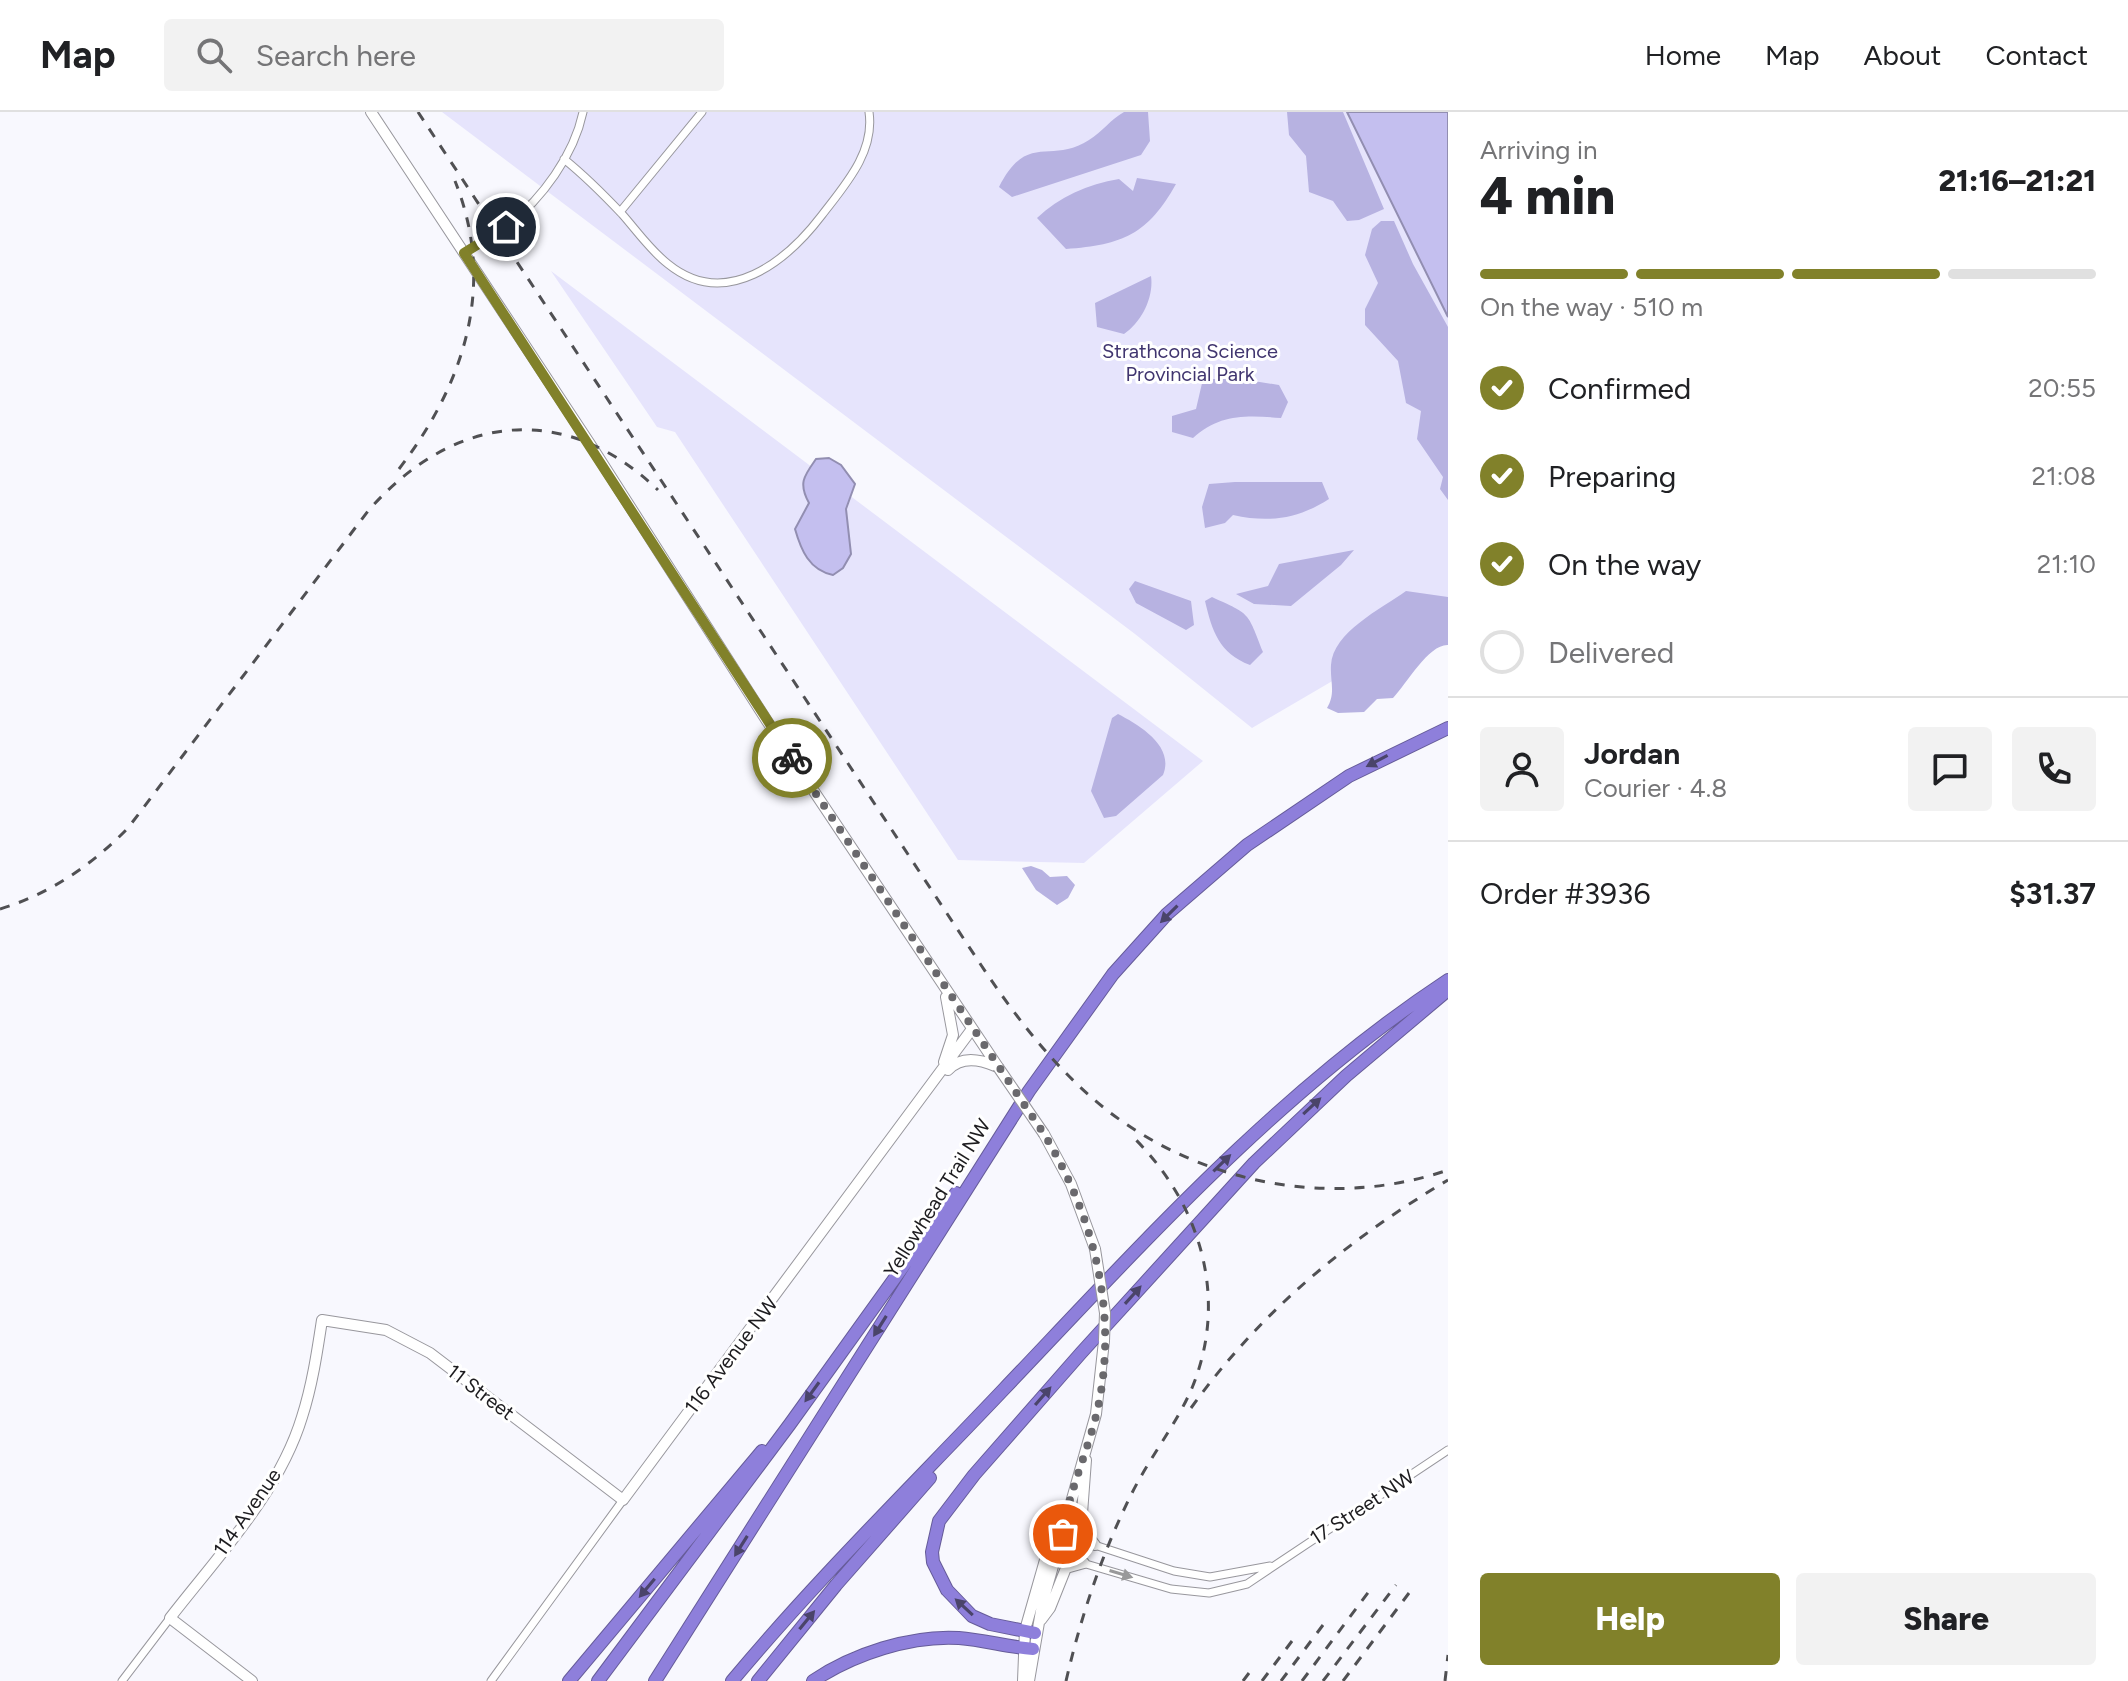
<!DOCTYPE html>
<meta charset="utf-8">
<style>
body{margin:0;font-family:Figtree,sans-serif;background:#f2f2f2;color:#202124;height:100vh;display:flex;flex-direction:column;font-size:30px;white-space:nowrap}
*{box-sizing:border-box;margin:0}
p{font-size:26px;color:#757577}
.icon{flex:none;width:44px;height:44px;fill:none;stroke:currentColor;stroke-width:2;stroke-linecap:round;stroke-linejoin:round}
.map{position:relative;flex:1;overflow:hidden}
.drawer{display:flex;flex-direction:column;background:#fff;width:680px}
.drawer>*{flex:none}
.pin{position:absolute;display:grid;place-items:center;width:68px;height:68px;color:#fff;margin:-34px;border:4px solid #fff;border-radius:50%;box-shadow:0 2px 8px #0007}
.courier{position:absolute;display:grid;place-items:center;width:80px;height:80px;margin:-40px;border:6px solid #81812a;border-radius:50%;background:#fff;color:#222;box-shadow:0 2px 10px #0007}
.overview em{font-style:normal;font-weight:800}
.overview div{display:flex;flex-direction:column-reverse}
.overview{display:flex;align-items:center;justify-content:space-between;height:136px;padding:0 32px}
h1{font-size:52px;font-weight:800;line-height:60px}
.bar{display:grid;grid-template-columns:repeat(4,1fr);gap:12px 8px;align-content:center;height:96px;padding:0 32px}
.bar i{height:10px;border-radius:6px;background:#e0e0e0}
.bar .active{background:#81812a}
.bar p{grid-column:span 4}
.line{display:flex;align-items:center;gap:20px;padding:0 32px;border-top:2px solid #e0e0e0}
.line div{flex:1}
.round{display:grid;place-items:center;flex:none;width:84px;height:84px;border-radius:8px;background:#f2f2f2}
ol{padding:0 32px;list-style:none}
li{display:flex;align-items:center;gap:24px;height:88px}
li p{margin-inline-start:auto}
li .icon{padding:8px;border-radius:50%;background:#81812a;color:#fff;stroke-width:4}
li:last-child{color:#757577}
li i{width:44px;height:44px;border:4px solid #e0e0e0;border-radius:50%}
.cta{display:flex;gap:16px;margin-top:auto;padding:16px 32px}
.cta a{flex:1;height:92px;border-radius:8px;background:#81812a;color:#fff;font-size:32px;font-weight:800;line-height:92px;text-align:center}
.cta a+a{background:#f2f2f2;color:#202124}
header{display:flex;align-items:center;gap:48px;box-sizing:border-box;height:112px;padding:0 40px;background:#fff;border-bottom:2px solid #e0e0e0}
header strong{font-size:38px}
nav{display:flex;gap:44px;margin-inline-start:auto;font-size:28px}
.search{width:560px;height:72px;background:#f2f2f2;display:flex;align-items:center;gap:20px;box-sizing:border-box;padding:0 28px;border-radius:8px;color:#757577;font-size:30px}
main{display:flex;flex:1;min-height:0}
.map>svg:first-child{display:block}
.green{fill:#e6e4fc}
.forest{fill:#b7b2e1}
.water{fill:#c4bfef;stroke:#928eb1;stroke-width:2}
.lines{fill:none;stroke-linecap:round;stroke-linejoin:round}
.street-casing{stroke:#98979d;stroke-width:9}
.secondary-casing{stroke:#98979d;stroke-width:12}
.highway-casing{stroke:#665c99;stroke-width:14}
.street{stroke:#fff;stroke-width:7}
.secondary{stroke:#fff;stroke-width:10}
.highway{stroke:#8e7fdb;stroke-width:12}
.rail{stroke:#505053;stroke-width:3;stroke-dasharray:10 10;stroke-linecap:butt}
.secondary-bridge-casing{stroke:#98979d;stroke-width:12;stroke-linecap:butt}
.secondary-bridge{stroke:#fff;stroke-width:10}
.oneway{fill:#4a446a}
.oneway2{fill:#99999a}
.done{stroke:#6a696d;stroke-width:8;stroke-dasharray:0 14.4}
.route{stroke:#81812a;stroke-width:10}
.labels{text-anchor:middle;stroke-width:6;stroke-linejoin:round;paint-order:stroke}
.park-label{font-size:20px;fill:#40356f;stroke:#fff}
.street-label{font-size:20px;fill:#1d1c1f;stroke:#fff}
</style>
<header>
<strong>Map</strong>
<div class="search"><svg class="icon" aria-label="search" viewBox="0 0 24 24"><circle cx="10" cy="10" r="6"/><path d="M15 15l6 6"/></svg>Search here</div>
<nav><a>Home</a><a>Map</a><a>About</a><a>Contact</a></nav>
</header>
<main>
<div class="map">
<svg width="1448" height="1569" viewBox="0 0 1448 1569">
<rect width="100%" height="100%" fill="#f8f8fe"/>
<path class="green" d="M442,0H1347L1448,205V507L1382,540L1252,616L1135,522Z
M551,159L1203,649L1084,751L958,748L675,320L657,315Z"/>
<path class="forest" d="M1124,0H1148L1150,29L1141,43L1012,85L999,75C1027,19 1051,53 1089,28C1102,20 1111,7 1124,0Z
M1287,0H1343L1384,97L1359,108L1347,109L1333,89L1309,80L1306,44L1289,23Z
M1137,66L1176,72C1148,122 1123,133 1066,137L1037,106C1059,85 1088,72 1119,67L1133,79Z
M1381,109H1394L1413,152L1448,215V388L1440,377L1443,365L1417,327L1421,299L1406,291L1398,249L1365,213V197L1378,171L1365,143L1372,117Z
M1151,164C1154,185 1142,210 1124,222L1097,215L1095,191Z
M1203,267H1241L1279,273L1288,290L1281,306C1246,303 1219,302 1193,326L1172,320V304L1196,297Z
M1235,370H1322L1329,387C1298,407 1269,411 1233,403L1225,411L1205,416L1202,395L1209,372Z
M1354,438L1341,453L1291,494L1254,492L1236,482L1268,474L1279,452Z
M1135,469L1191,489L1194,513L1186,518L1136,491L1129,477Z
M1406,479L1448,485V533C1429,532 1407,571 1393,586L1377,587L1364,600L1338,601L1327,596C1336,581 1330,570 1331,553C1333,520 1381,497 1406,479Z
M1212,485C1251,503 1247,499 1263,540L1250,553C1219,541 1212,519 1205,489Z
M1118,602C1139,613 1175,634 1163,663L1116,704L1104,706L1091,679L1112,606Z
M1031,754L1042,758L1050,765L1067,764L1075,773L1068,786L1057,793L1036,778L1022,756Z"/>
<path class="water" d="M1347,0H1448V205Z
M829,346L841,353L855,372L846,397L851,442L843,456L833,463C809,458 801,438 795,417L809,391C798,371 804,364 816,347Z"/>
<g class="lines">
<g class="street-casing">
<path id="street" d="M564,47C585,64 604,83 622,102C637,119 650,138 668,152C726,199 787,149 822,103C845,73 875,40 869,0
M620,100L702,0
M464,141C478,132 494,124 507,114C542,87 574,43 583,0
M1058,1421L1174,1459L1210,1465L1270,1454
M1052,1442L1171,1477L1209,1481L1247,1472L1448,1338
M122,1569L170,1506
M491,1569L623,1388"/>
</g>
<g class="secondary-casing">
<path id="secondary" d="M371,0L590,332L767,609L998,955
M944,950L953,923L946,885
M948,958C961,944 979,947 995,954
M1044,1022L1071,1072L1095,1137
M1086,1348L1081,1415L1095,1433
M1041,1508L1050,1496L1066,1456L1084,1451
M252,1569L170,1506C217,1445 279,1381 302,1305C312,1274 317,1241 322,1208L386,1218L430,1241L623,1388L972,917
M1023,1569L1025,1518L1055,1413L1065,1402
M1029,1569L1042,1493L1096,1302L1104,1229"/>
</g>
<g class="highway-casing">
<path id="highway" d="M1035,1521L990,1512L972,1504L947,1478L933,1450L932,1440L939,1409L974,1363L1081,1241L1254,1051L1346,964L1448,878
M569,1569L762,1339
M598,1569L790,1312L956,1081
M655,1569L1029,979L1113,862L1167,802L1247,733L1349,664L1448,616
M732,1569C817,1467 913,1373 1004,1277C1143,1131 1278,980 1448,868
M758,1569L836,1473L930,1366
M813,1569C853,1542 911,1523 959,1526C984,1528 1008,1535 1033,1537"/>
</g>
<use href="#street" class="street"/>
<use href="#secondary" class="secondary"/>
<use href="#highway" class="highway"/>
<path class="rail" d="M418,0L981,853C1017,907 1057,959 1108,999C1204,1073 1334,1097 1448,1058
M399,357C464,272 497,174 455,69
M0,797C50,782 92,753 128,716L368,399C452,303 563,287 658,378
M1191,1296C1260,1200 1347,1128 1448,1068
M1066,1569C1081,1504 1102,1441 1132,1381C1150,1345 1176,1313 1192,1276C1230,1184 1199,1088 1130,1022
M1243,1569L1255,1553
M1262,1569L1292,1529
M1281,1569L1323,1513
M1302,1569L1370,1478
M1323,1569L1396,1473
M1343,1569L1409,1481
M1445,1569L1448,1543"/>
<g class="secondary-bridge-casing">
<path id="secondary-bridge" d="M998,955L1044,1022
M1095,1137L1105,1201L1104,1229"/>
</g>
<use href="#secondary-bridge" class="secondary-bridge"/>
</g>
<defs><path id="oneway-solid" d="M-6-.8H1V-3.2L6.5 0L1 3.2V.8H-6Z" transform="scale(2)"/></defs>
<g class="oneway">
<use href="#oneway-solid" transform="translate(1377 649) rotate(152)"/>
<use href="#oneway-solid" transform="translate(1169 802) rotate(135)"/>
<use href="#oneway-solid" transform="translate(1312 994) rotate(-43)"/>
<use href="#oneway-solid" transform="translate(1222 1051) rotate(-44)"/>
<use href="#oneway-solid" transform="translate(1133 1183) rotate(-48)"/>
<use href="#oneway-solid" transform="translate(880 1214) rotate(122)"/>
<use href="#oneway-solid" transform="translate(812 1280) rotate(126)"/>
<use href="#oneway-solid" transform="translate(1043 1284) rotate(-49)"/>
<use href="#oneway-solid" transform="translate(741 1434) rotate(122)"/>
<use href="#oneway-solid" transform="translate(647 1476) rotate(130)"/>
<use href="#oneway-solid" transform="translate(964 1495) rotate(-137)"/>
<use href="#oneway-solid" transform="translate(807 1508) rotate(-51)"/>
</g>
<use class="oneway2" href="#oneway-solid" transform="translate(1121 1462) rotate(17)"/>
<g class="lines">
<path class="done" d="M792,646L1044,1022C1095,1106 1120,1206 1096,1304C1086,1344 1068,1382 1063,1422"/>
<path class="route" d="M506,115L464,141L792,646"/>
</g>
<g class="labels">
<g class="park-label">
<text x="1190" y="246">Strathcona Science<tspan x="1190" dy="23">Provincial Park</tspan></text>
</g>
<g class="street-label">
<text transform="translate(937 1086) rotate(-58)" y="7">Yellowhead Trail NW</text>
<text transform="translate(731 1243) rotate(-53)" y="7">116 Avenue NW</text>
<text transform="translate(481 1280) rotate(37)" y="7">11 Street</text>
<text transform="translate(1362 1395) rotate(-33)" y="7">17 Street NW</text>
<text transform="translate(247 1400) rotate(-55)" y="7">114 Avenue</text>
</g>
</g>
</svg>
<div class="pin" style="left:1063px;top:1422px;background:#ea580c"><svg class="icon" aria-label="bag" viewBox="0 0 24 24"><path d="M5 8h14l-1 12H6zM9 8a3 3 0 0 1 6 0"/></svg></div>
<div class="pin" style="left:506px;top:115px;background:#1f2937"><svg class="icon" aria-label="home" viewBox="0 0 24 24"><path d="M3 11l9-7 9 7M6 9v11h12V9"/></svg></div>
<div class="courier" style="left:792px;top:646px"><svg class="icon" aria-label="bike" viewBox="0 0 24 24"><circle cx="6" cy="16" r="4"/><circle cx="18" cy="16" r="4"/><path d="M6 16l4-8h5l3 8M10 8l3 8H6M13 5h3"/></svg></div>
</div>
<section class="drawer">
<div class="overview"><div><h1>4 min</h1><p>Arriving in</p></div><em>21:16–21:21</em></div>
<div class="bar"><i class="active"></i><i class="active"></i><i class="active"></i><i></i><p>On the way · 510 m</p></div>
<ol>
<li><svg class="icon" aria-label="check" viewBox="0 0 24 24"><path d="M5 12l5 5 9-10"/></svg>Confirmed<p>20:55</p></li>
<li><svg class="icon" aria-label="check" viewBox="0 0 24 24"><path d="M5 12l5 5 9-10"/></svg>Preparing<p>21:08</p></li>
<li><svg class="icon" aria-label="check" viewBox="0 0 24 24"><path d="M5 12l5 5 9-10"/></svg>On the way<p>21:10</p></li>
<li><i></i>Delivered</li>
</ol>
<div class="line" style="height:144px"><a class="round"><svg class="icon" aria-label="person" viewBox="0 0 24 24"><circle cx="12" cy="8" r="4"/><path d="M4 21q1-7 8-7t8 7"/></svg></a><div><b>Jordan</b><p>Courier · 4.8</p></div><a class="round"><svg class="icon" aria-label="chat" viewBox="0 0 24 24"><path d="M4 5h16v11H9l-5 4z"/></svg></a><a class="round"><svg class="icon" aria-label="phone" viewBox="0 0 24 24"><path d="M5 4h4l2 5-3 2q2 4 5 5l2-3 5 2v4C11 20 4 13 5 4z"/></svg></a></div>
<div class="line" style="height:104px"><div>Order #3936</div><b>$31.37</b></div>
<div class="cta"><a>Help</a><a>Share</a></div>
</section>
</main>
